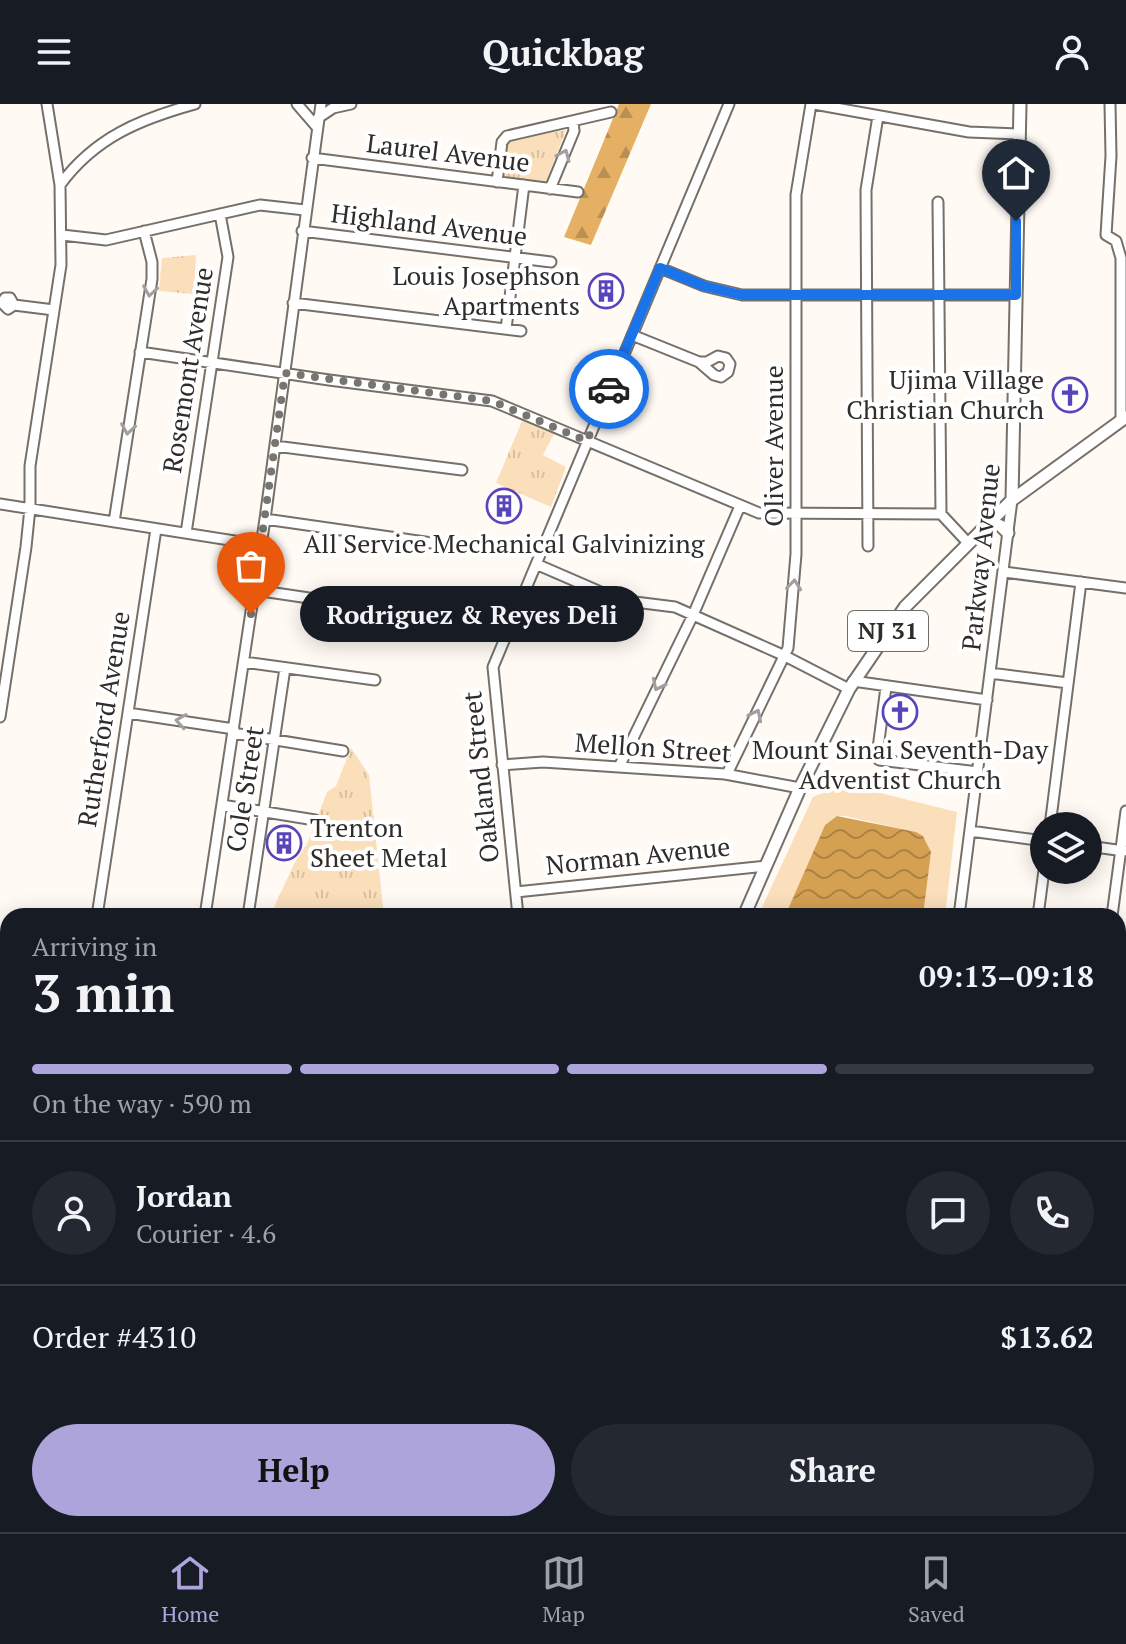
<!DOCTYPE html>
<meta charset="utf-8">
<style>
body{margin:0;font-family:"PT Serif",serif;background:#242831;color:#f1f3f6;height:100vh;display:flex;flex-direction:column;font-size:30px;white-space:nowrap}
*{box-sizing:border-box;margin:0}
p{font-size:26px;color:#9ea1a6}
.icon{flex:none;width:44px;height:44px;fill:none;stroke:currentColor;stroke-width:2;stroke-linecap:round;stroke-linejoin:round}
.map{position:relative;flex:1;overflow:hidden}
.sheet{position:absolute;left:0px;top:804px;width:1126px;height:624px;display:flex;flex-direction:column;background:#171b24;border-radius:24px 24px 0 0;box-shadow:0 4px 20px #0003}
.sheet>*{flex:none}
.buttons{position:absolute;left:1030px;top:708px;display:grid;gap:16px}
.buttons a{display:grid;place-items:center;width:72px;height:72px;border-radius:50%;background:#171b24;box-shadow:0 4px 20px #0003;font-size:40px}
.pin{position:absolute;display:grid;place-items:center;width:68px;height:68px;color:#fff;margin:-82px -34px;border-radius:50% 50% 50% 0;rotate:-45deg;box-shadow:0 0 8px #0007}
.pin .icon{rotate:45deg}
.courier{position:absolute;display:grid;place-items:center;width:80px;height:80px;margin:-40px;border:6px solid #1a73e8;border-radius:50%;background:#fff;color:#222;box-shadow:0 2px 10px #0007}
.bubble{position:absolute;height:56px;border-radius:28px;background:#171b24;box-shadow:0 4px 20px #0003;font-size:26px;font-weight:600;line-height:56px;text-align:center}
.overview em{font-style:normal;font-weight:600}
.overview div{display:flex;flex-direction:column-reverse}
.overview{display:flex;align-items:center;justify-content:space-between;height:136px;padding:0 32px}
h1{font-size:52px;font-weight:600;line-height:60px}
.bar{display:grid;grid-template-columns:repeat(4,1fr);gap:12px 8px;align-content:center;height:96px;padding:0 32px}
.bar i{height:10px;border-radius:6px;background:#363941}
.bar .on{background:#ada4dc}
.bar p{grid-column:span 4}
.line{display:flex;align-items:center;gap:20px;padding:0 32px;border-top:2px solid #363941}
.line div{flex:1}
.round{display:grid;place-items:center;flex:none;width:84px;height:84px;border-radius:42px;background:#242831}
.action{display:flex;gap:16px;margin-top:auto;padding:16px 32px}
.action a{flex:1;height:92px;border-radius:48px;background:#ada4dc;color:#111;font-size:32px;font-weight:600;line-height:92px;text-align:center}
.action a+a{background:#242831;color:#f1f3f6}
header{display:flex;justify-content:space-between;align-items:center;height:104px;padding:0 32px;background:#171b24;font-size:36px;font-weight:600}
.dock{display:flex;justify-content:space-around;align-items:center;height:112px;border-top:2px solid #363941;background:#171b24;font-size:22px;color:#9ea1a6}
.dock a{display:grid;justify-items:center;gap:4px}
.dock .on{color:#ada4dc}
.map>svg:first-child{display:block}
.grass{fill:#fbdfba}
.forest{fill:url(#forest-firs)}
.park{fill:url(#park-tufts)}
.water{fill:url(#water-waves)}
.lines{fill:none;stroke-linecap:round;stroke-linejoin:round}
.minor-casing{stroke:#757069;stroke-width:13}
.major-casing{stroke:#757069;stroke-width:15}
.minor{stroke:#fff;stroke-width:9}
.major{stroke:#fff;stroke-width:11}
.oneway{stroke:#a1a09f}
.done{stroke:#787571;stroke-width:8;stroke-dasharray:0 14.4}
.route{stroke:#1a73e8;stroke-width:10}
.labels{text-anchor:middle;stroke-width:8;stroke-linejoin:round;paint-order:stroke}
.shield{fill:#fff;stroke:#6d6c6a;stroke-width:2}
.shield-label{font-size:24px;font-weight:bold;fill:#2f2d2a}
.street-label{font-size:26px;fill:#2f2d2a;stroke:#fff}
.poi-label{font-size:26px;fill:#2f2d2a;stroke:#fff;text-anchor:end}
</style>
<header><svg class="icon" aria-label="menu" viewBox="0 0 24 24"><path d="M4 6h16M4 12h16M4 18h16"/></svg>Quickbag<svg class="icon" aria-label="person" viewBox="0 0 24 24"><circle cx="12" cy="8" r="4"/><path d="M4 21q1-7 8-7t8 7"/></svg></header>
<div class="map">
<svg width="1126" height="1428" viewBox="0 0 1126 1428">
<defs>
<pattern id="forest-firs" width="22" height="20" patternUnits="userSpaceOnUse" patternTransform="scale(2)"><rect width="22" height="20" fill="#e5b063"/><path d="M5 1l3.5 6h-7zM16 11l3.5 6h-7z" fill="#ba9052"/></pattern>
<pattern id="park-tufts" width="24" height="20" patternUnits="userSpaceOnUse" patternTransform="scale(2)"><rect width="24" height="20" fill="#fbdfba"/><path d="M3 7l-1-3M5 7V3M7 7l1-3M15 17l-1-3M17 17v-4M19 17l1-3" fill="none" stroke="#d7c0a0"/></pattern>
<pattern id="water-waves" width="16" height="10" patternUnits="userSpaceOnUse" patternTransform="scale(2)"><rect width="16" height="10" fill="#d4a052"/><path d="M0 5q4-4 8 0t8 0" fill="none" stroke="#ac8344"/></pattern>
</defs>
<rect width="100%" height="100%" fill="#fffaf4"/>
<path class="grass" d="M844,680L957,708L945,812H923L931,748L923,732L915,728L845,712H837L825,721L785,812H758L813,693Z
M1126,957V1017H1118V959Z"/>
<path class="forest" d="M619,0H651L591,141L564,133Z"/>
<path class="park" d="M566,26L546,77L504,74L503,65L509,36Z
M196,151L194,190L159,187L162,154Z
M522,317L554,330L543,351L566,363L551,403L496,379Z
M351,644L369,671L384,812H270L295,758L308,738L327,688L336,682Z"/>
<path class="water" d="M837,712L916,728L923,732L931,748L923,812H785L825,721Z"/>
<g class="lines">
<g class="minor-casing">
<path id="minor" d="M297,0L316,22
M814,0L969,28L1019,30
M1110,0L1111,52L1106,131L1116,137L1121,154V317
M318,14L333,4L351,0
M312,54L578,88
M497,78L502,38L507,32L611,8
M60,81C95,33 141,15 195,0
M550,85L574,27L573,17
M938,98L941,410
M302,127L551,158
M62,131L106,136L260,101L305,106
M660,164L704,182L742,191H1016
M293,199L521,227
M14,201L10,194H5L2,199L8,205L14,201L54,206
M506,225L524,81
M632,231L699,258
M140,248L329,276L492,297L759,409L941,410L969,440
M718,252L726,254L730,260L728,268L721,273L714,271L699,258H707Z
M275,342L462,366
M0,400L261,441
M265,415L432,439
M114,418L152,175V158L144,127
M186,429L228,153L220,110
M868,442L866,86L878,12
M536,460L619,496L675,503L785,552L849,585
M1004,468L1126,484
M255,486L403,508
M244,558L375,576
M990,569L1068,579
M853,577L987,596
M886,583L877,652L879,656L978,668
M128,609L234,625
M0,613L26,443L30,404V362L61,161L60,81L47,0
M233,629L343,647
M502,661L543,658L725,670L800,684
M619,663L693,511L740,402
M727,670L788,544L796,450V91L811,0
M222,701L315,716
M1050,722L1081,478
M970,727L1044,737
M1088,742L1124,747
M516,788L766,762
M97,812L156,425
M205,812L265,415L321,0
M248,812L285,564
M518,812L493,563L729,0
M959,812L1012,396
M1038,812L1044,766
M1112,812L1126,707
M1118,915L1126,914
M0,983L8,984
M1118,1079L1126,1077
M1118,1154L1126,1152
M0,1192L8,1194
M1118,1227H1126
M378,1420L385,1428
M43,1428L46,1420
M86,1428L89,1420
M129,1428L132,1420
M187,1428L194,1420
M539,1428V1420
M661,1428L676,1420
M766,1428L767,1420
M838,1428L839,1420
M913,1428L914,1420"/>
</g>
<g class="major-casing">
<path id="major" d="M1012,396L1020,0
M991,418L1001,422L1008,429
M744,812L800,684L849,585L905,503L1012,396L1126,313
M288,1428L296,1420"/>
</g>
<use href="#minor" class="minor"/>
<use href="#major" class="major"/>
</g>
<defs><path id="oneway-chevron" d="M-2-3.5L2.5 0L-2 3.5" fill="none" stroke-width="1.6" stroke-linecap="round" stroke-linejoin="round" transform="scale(2)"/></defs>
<g class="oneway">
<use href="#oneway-chevron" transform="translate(564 51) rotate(-67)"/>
<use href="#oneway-chevron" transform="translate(150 187) rotate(99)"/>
<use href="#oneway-chevron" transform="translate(128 325) rotate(99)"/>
<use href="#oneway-chevron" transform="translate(794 481) rotate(-84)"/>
<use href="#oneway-chevron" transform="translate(658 581) rotate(116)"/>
<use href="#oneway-chevron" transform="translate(756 611) rotate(-64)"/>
<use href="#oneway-chevron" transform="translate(181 617) rotate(-171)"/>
</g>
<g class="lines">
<path class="done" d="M251,510L285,269L492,297L587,337L609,285"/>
<path class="route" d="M609,285L660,164L704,182L742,191H1016V117"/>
</g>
<defs>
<g id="building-ring" transform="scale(1.8)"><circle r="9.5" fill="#fff" stroke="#5944bc" stroke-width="1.5"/><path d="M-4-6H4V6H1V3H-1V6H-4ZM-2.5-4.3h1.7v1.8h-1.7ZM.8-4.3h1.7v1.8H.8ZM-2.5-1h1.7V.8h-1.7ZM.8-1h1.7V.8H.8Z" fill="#5944bc"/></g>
<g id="church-ring" transform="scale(1.8)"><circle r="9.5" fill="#fff" stroke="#5944bc" stroke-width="1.5"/><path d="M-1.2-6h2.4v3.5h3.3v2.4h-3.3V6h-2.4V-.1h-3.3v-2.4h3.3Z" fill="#5944bc"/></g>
</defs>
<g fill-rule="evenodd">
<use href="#building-ring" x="606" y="187"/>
<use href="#church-ring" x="1070" y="291"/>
<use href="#building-ring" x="504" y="402"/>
<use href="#church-ring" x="900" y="608"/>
<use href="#building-ring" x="284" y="739"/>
</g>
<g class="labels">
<rect class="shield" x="848" y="507" width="80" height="40" rx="6"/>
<g class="shield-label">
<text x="888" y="535">NJ 31</text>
</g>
<g class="street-label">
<text transform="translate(448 49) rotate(7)" y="9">Laurel Avenue</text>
<text transform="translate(429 121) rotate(7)" y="9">Highland Avenue</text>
<text transform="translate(188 266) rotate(-81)" y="9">Rosemont Avenue</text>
<text transform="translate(774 342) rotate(-90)" y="9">Oliver Avenue</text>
<text transform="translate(981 453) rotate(-84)" y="9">Parkway Avenue</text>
<text transform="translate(104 615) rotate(-81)" y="9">Rutherford Avenue</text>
<text transform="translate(653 644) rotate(4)" y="9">Mellon Street</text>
<text transform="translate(481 673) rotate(-96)" y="9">Oakland Street</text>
<text transform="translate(245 685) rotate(-81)" y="9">Cole Street</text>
<text transform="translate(638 752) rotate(-6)" y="9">Norman Avenue</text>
</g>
<g class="poi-label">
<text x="580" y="181">Louis Josephson<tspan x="580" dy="30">Apartments</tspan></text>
<text x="1044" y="285">Ujima Village<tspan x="1044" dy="30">Christian Church</tspan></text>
<text x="504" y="449" text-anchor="middle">All Service Mechanical Galvinizing</text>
<text x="900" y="655" text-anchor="middle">Mount Sinai Seventh-Day<tspan x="900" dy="30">Adventist Church</tspan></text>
<text x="310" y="733" text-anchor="start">Trenton<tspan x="310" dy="30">Sheet Metal</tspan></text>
</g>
</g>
</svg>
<div class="buttons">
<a><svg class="icon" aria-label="layers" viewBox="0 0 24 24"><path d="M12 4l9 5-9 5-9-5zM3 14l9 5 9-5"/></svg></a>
</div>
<div class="pin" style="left:251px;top:510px;background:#ea580c"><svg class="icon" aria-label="bag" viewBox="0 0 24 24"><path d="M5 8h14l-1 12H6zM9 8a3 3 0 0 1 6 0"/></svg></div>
<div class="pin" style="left:1016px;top:117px;background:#1f2937"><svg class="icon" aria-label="home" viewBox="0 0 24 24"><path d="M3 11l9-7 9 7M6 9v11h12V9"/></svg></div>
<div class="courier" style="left:609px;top:285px"><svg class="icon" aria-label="car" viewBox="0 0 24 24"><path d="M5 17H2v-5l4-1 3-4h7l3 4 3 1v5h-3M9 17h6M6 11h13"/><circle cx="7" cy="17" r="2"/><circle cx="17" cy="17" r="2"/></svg></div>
<div class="bubble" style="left:300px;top:482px;width:344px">Rodriguez &amp; Reyes Deli</div>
<section class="sheet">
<div class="overview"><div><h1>3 min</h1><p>Arriving in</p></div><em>09:13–09:18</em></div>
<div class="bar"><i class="on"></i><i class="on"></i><i class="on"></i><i></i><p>On the way · 590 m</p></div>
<div class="line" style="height:144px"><a class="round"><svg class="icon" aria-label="person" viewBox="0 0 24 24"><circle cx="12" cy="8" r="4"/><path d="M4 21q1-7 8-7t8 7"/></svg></a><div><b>Jordan</b><p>Courier · 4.6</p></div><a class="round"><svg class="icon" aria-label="chat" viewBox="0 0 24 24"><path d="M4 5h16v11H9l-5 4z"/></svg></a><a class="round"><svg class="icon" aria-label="phone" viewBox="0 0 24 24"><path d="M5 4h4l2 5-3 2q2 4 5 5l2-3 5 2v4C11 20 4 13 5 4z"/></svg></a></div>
<div class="line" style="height:104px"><div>Order #4310</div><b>$13.62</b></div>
<div class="action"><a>Help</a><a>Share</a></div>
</section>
</div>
<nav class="dock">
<a class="on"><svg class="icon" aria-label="home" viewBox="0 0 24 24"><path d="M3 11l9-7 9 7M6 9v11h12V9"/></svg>Home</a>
<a><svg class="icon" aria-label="map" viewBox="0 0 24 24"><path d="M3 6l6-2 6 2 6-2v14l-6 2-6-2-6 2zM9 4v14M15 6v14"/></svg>Map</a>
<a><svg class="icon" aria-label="saved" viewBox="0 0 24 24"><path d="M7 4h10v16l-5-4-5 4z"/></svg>Saved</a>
</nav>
